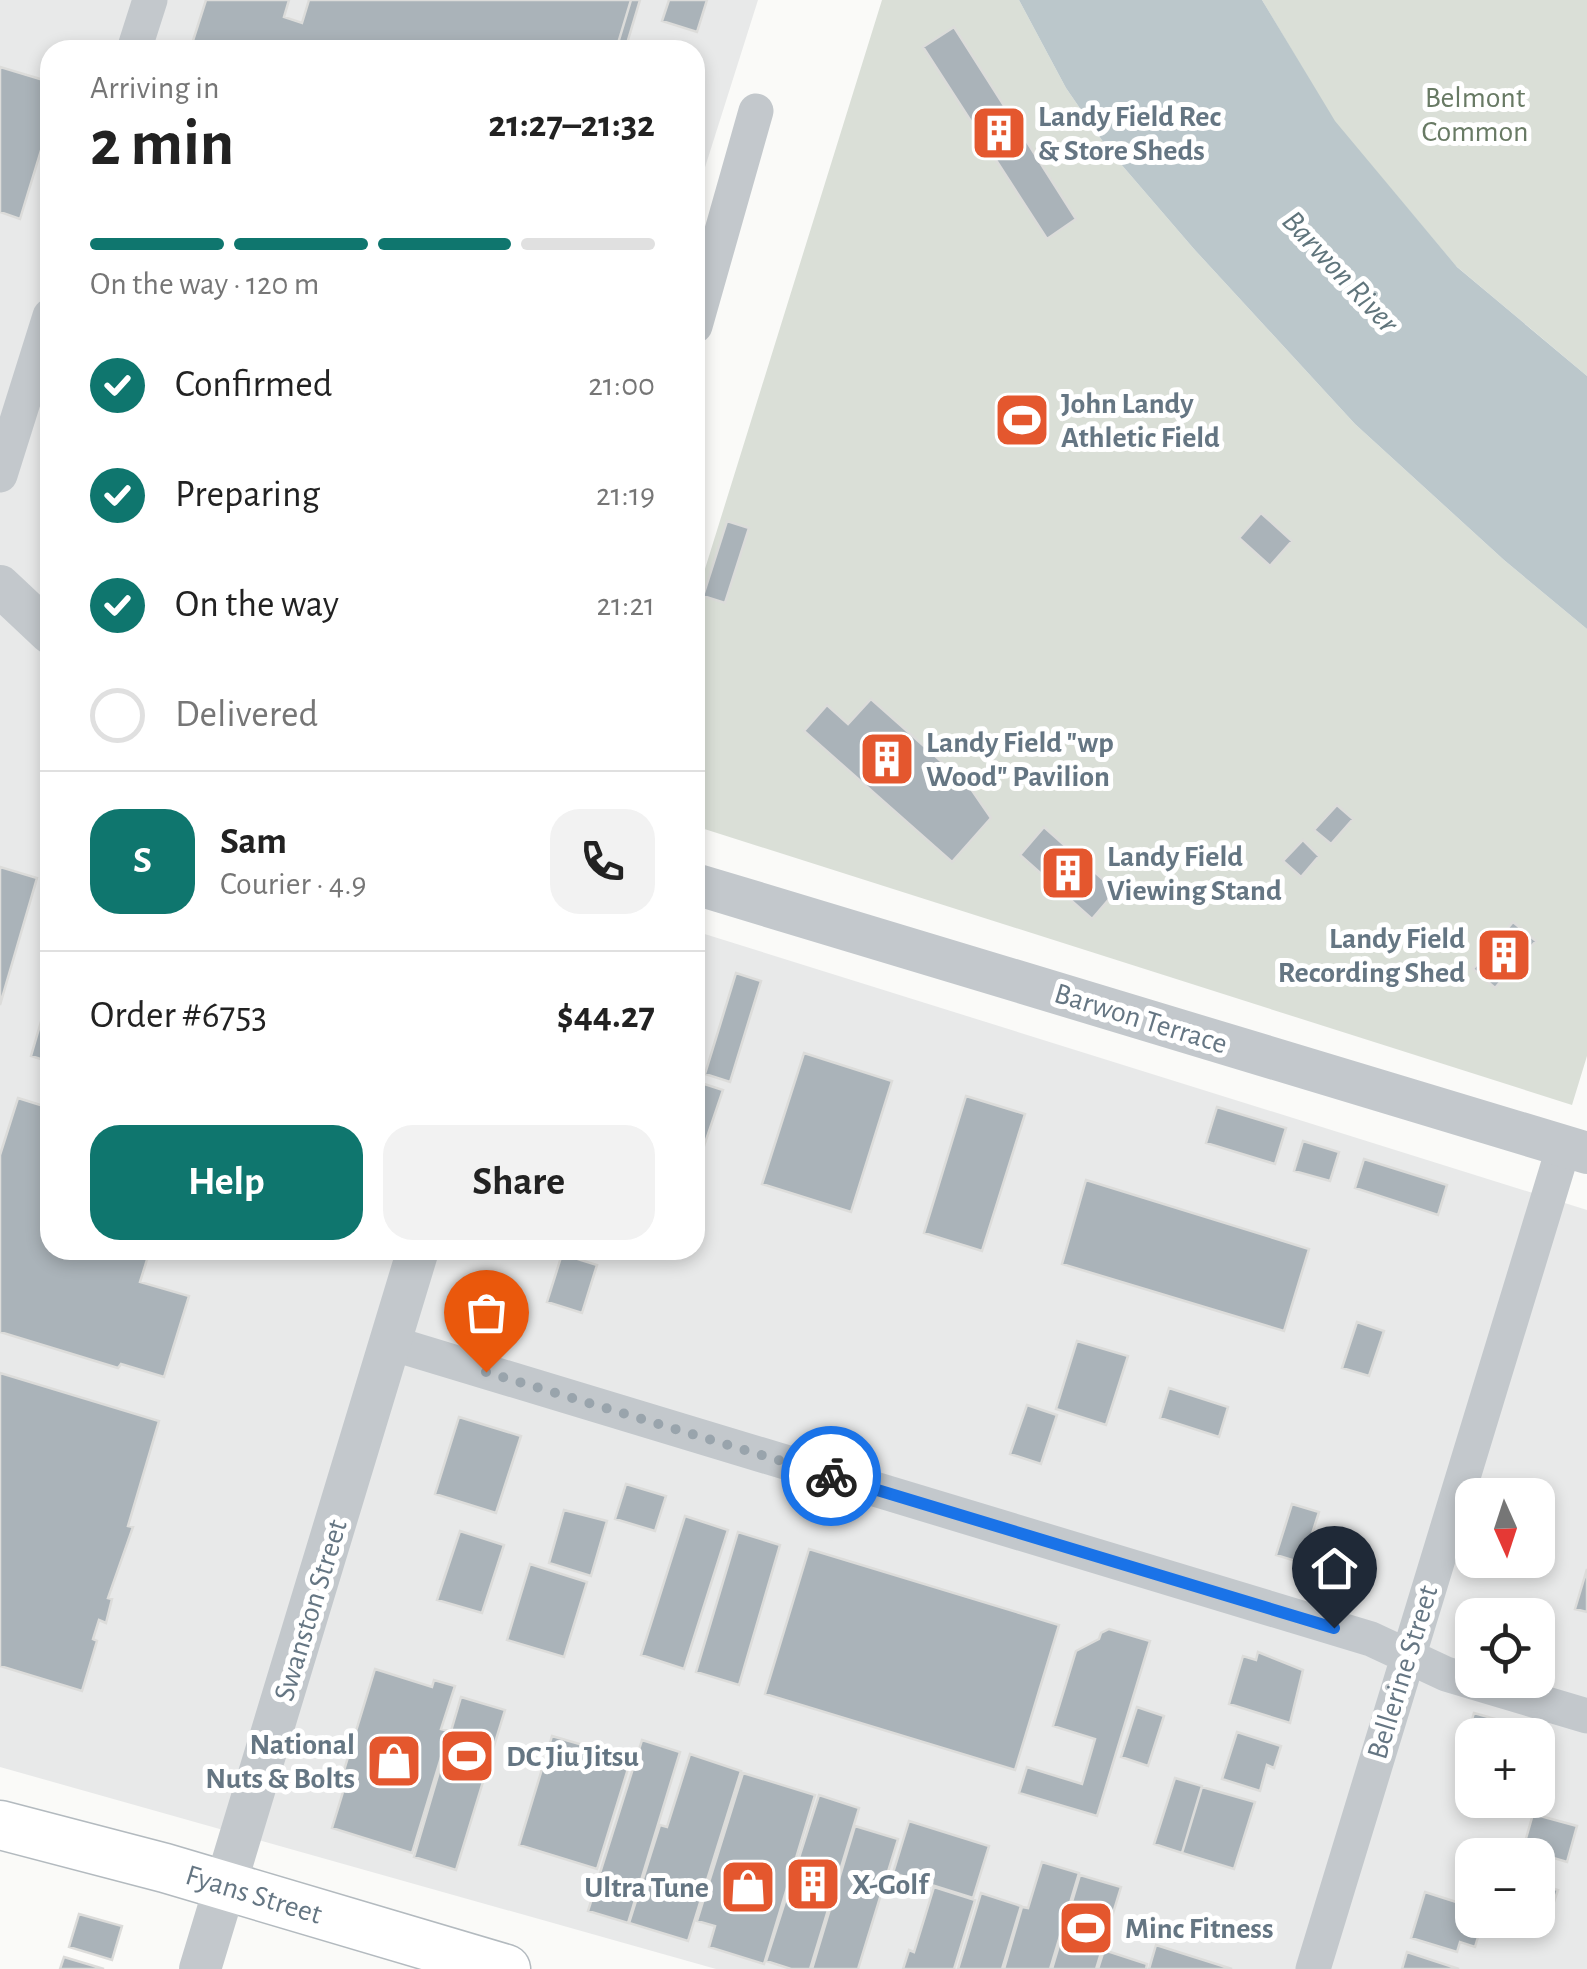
<!DOCTYPE html>
<meta charset="utf-8">
<style>
body{margin:0;font-family:"Alegreya Sans",sans-serif;background:#f2f2f2;color:#222;height:100vh;display:flex;flex-direction:column;font-size:38px;white-space:nowrap}
*{box-sizing:border-box;margin:0}
p{font-size:32px;color:#767676}
.icon{flex:none;width:55px;height:55px;fill:none;stroke:currentColor;stroke-width:2;stroke-linecap:round;stroke-linejoin:round}
.map{position:relative;flex:1;overflow:hidden}
.sheet{position:absolute;left:40px;top:40px;width:665px;height:1220px;display:flex;flex-direction:column;background:#fff;border-radius:30px;box-shadow:0 5px 15px #0003}
.sheet>*{flex:none}
.needle{width:65px;rotate:177deg}
.tools{position:absolute;left:1455px;top:1478px;display:grid;gap:20px}
.tools a{display:grid;place-items:center;width:100px;height:100px;border-radius:20px;background:#fff;box-shadow:0 5px 15px #0003;font-size:50px}
.pin{position:absolute;display:grid;place-items:center;width:85px;height:85px;color:#fff;margin:-102px -42px;border-radius:50% 50% 50% 0;rotate:-45deg;box-shadow:0 0 10px #0007}
.pin .icon{rotate:45deg}
.courier{position:absolute;display:grid;place-items:center;width:100px;height:100px;margin:-50px;border:8px solid #1a73e8;border-radius:50%;background:#fff;color:#222;box-shadow:0 2px 12px #0007}
.headline em{font-style:normal;font-weight:700}
.headline div{display:flex;flex-direction:column-reverse}
.headline{display:flex;align-items:center;justify-content:space-between;height:170px;padding:0 50px}
h1{font-size:65px;font-weight:700;line-height:75px}
.bar{display:grid;grid-template-columns:repeat(4,1fr);gap:15px 10px;align-content:center;height:120px;padding:0 50px}
.bar i{height:12px;border-radius:8px;background:#e0e0e0}
.bar .active{background:#0f766e}
.bar p{grid-column:span 4}
.line{display:flex;align-items:center;gap:25px;padding:0 50px;border-top:2px solid #e0e0e0}
.line div{flex:1}
.round{display:grid;place-items:center;flex:none;width:105px;height:105px;border-radius:30px;background:#f2f2f2}
ol{padding:0 50px;list-style:none}
li{display:flex;align-items:center;gap:30px;height:110px}
li p{margin-inline-start:auto}
li .icon{padding:10px;border-radius:50%;background:#0f766e;color:#fff;stroke-width:4}
li:last-child{color:#767676}
li i{width:55px;height:55px;border:5px solid #e0e0e0;border-radius:50%}
.action{display:flex;gap:20px;margin-top:auto;padding:20px 50px}
.action a{flex:1;height:115px;border-radius:30px;background:#0f766e;color:#fff;font-size:40px;font-weight:700;line-height:115px;text-align:center}
.action a+a{background:#f2f2f2;color:#222}
.map>svg:first-child{display:block}
.built{fill:#e8e9e9;fill-rule:evenodd}
.green{fill:#dadfd7}
.water{fill:#bbc7cb}
.building{fill:#aab3b9;stroke:#dcdcda;stroke-width:2.5}
.lines{fill:none;stroke-linecap:round;stroke-linejoin:round}
.secondary-casing{stroke:#b3babf;stroke-width:51}
.minor{stroke:#c3c8cc;stroke-width:35}
.tertiary{stroke:#c3c8cc;stroke-width:42}
.secondary{stroke:#fff;stroke-width:48}
.done{stroke:#99a4ac;stroke-width:10;stroke-dasharray:0 18}
.route{stroke:#1a73e8;stroke-width:12}
.labels{text-anchor:middle;stroke-width:10;stroke-linejoin:round;paint-order:stroke}
.park-label{font-size:30px;fill:#687a64;stroke:#fff}
.poi-label{font-size:30px;font-weight:bold;fill:#657683;stroke:#fff;text-anchor:start}
.street-label{font-size:30px;fill:#657683;stroke:#fff}
.water-label{font-size:32px;font-style:italic;fill:#60757c;stroke:#fff}
</style>
<div class="map">
<svg width="1587" height="1969" viewBox="0 0 1587 1969">
<rect width="100%" height="100%" fill="#fafaf8"/>
<path class="built" d="M0,0H758L695,199V50H50V1250H695V931L1587,1210V1969H716L0,1767ZM1472,1495H1538V1560H1472ZM1472,1615H1538V1680H1472ZM1472,1735H1538V1800H1472ZM1472,1855H1538V1920H1472Z"/>
<path class="green" d="M882,0H1019L1066,88L1108,149L1194,249L1355,424L1504,560L1587,629V1056L1572,1105L695,826V601Z
M1262,0H1587V376L1456,266L1334,121Z"/>
<path class="water" d="M1019,0H1262L1335,121L1457,267L1587,376V629L1504,560L1355,424L1194,249L1108,149L1066,88Z"/>
<path class="building" d="M206,0H289L284,17L302,23L309,0H631L616,50H190Z
M631,0H640L625,50H616Z
M669,0H707L697,32L662,21Z
M954,27L1076,219L1047,239L923,47Z
M0,67L50,82V121L20,219L0,212Z
M1261,513L1292,541L1270,566L1239,538Z
M727,521L749,528L725,603L703,596Z
M871,699L969,786L991,818L952,862L804,731L827,705L848,724Z
M1337,805L1353,819L1331,844L1314,830Z
M1044,827L1116,891L1092,919L1020,855Z
M1303,840L1319,856L1301,877L1283,861Z
M0,867L37,878L0,1005Z
M1513,922L1536,941L1495,988L1473,969Z
M736,973L761,981L730,1082L705,1074Z
M50,991V1062L31,1056Z
M804,1053L892,1081L851,1212L762,1184Z
M695,1081L723,1090L704,1146L695,1143Z
M966,1096L1025,1114L982,1251L924,1233Z
M18,1098L50,1108V1250H150L140,1282L189,1296L164,1377L121,1364L118,1368L0,1332V1155Z
M1217,1107L1286,1128L1275,1164L1206,1143Z
M1303,1141L1339,1152L1330,1181L1294,1171Z
M1364,1159L1447,1185L1438,1215L1355,1188Z
M1086,1180L1309,1249L1284,1331L1062,1264Z
M562,1254L597,1265L582,1313L547,1302Z
M1357,1322L1384,1331L1369,1376L1342,1368Z
M1077,1341L1128,1356L1106,1425L1056,1409Z
M0,1373L159,1421L128,1526L133,1527L108,1598L112,1599L106,1623L99,1620L93,1639L97,1641L82,1691L0,1666Z
M1169,1388L1228,1407L1219,1437L1160,1418Z
M1027,1405L1057,1415L1041,1464L1010,1454Z
M459,1417L521,1436L496,1513L435,1494Z
M626,1484L666,1496L655,1531L615,1519Z
M1292,1504L1319,1512L1311,1537L1342,1547L1334,1573L1276,1555Z
M564,1510L607,1521L591,1576L549,1563Z
M685,1516L728,1530L684,1669L641,1655Z
M460,1531L504,1545L482,1613L437,1600Z
M738,1532L780,1545L739,1685L696,1672Z
M809,1549L1059,1625L1015,1770L765,1694Z
M530,1564L587,1582L564,1657L507,1640Z
M1587,1569V1612L1575,1609Z
M1109,1629L1150,1641L1097,1816L1019,1793L1027,1767L1082,1784L1095,1739L1053,1726L1076,1651L1099,1639L1101,1633Z
M1258,1652L1303,1670L1290,1723L1229,1704L1243,1656L1256,1660Z
M375,1669L432,1687L434,1680L455,1686L441,1729L449,1731L412,1853L332,1828L343,1792L338,1790Z
M461,1697L505,1710L456,1870L414,1857Z
M1137,1707L1164,1716L1148,1766L1121,1757Z
M1474,1713L1520,1726L1518,1734L1522,1735H1472V1774L1457,1769Z
M1237,1732L1281,1746L1274,1768L1267,1765L1260,1791L1222,1779Z
M552,1736L631,1759L597,1869L519,1845Z
M642,1740L680,1752L628,1923L588,1911Z
M690,1754L741,1771L688,1941L629,1923L660,1825L667,1827Z
M743,1773L815,1795L764,1964L709,1947L715,1926L697,1921Z
M1175,1778L1202,1786L1182,1853L1154,1844Z
M1202,1787L1255,1802L1234,1869L1182,1853Z
M819,1795L859,1808L810,1969H791L766,1961Z
M1533,1814L1577,1826L1567,1862L1523,1849Z
M909,1821L989,1846L973,1898L893,1873Z
M855,1826L898,1839L858,1969H812Z
M1042,1862L1079,1873L1050,1969H1004L1022,1907L1028,1908Z
M1080,1875L1121,1887L1096,1969H1052Z
M1538,1884L1558,1890L1549,1917L1538,1914Z
M934,1887L975,1900L954,1969H903L909,1950L914,1952Z
M1425,1892L1472,1907V1920H1483L1475,1947L1460,1942L1457,1952L1411,1938Z
M981,1893L1021,1906L1002,1969H958Z
M79,1914L122,1926L112,1960L69,1947Z
M1156,1945L1232,1969H1149Z
M1104,1950L1147,1964L1146,1969H1098Z
M1407,1952L1459,1969H1402Z
M64,1957L104,1969H60Z"/>
<g class="lines">
<g class="secondary-casing">
<path id="secondary" d="M0,1825L165,1868L506,1969"/>
</g>
<path class="minor" d="M134,50L150,0
M695,326L756,111
M0,475L50,316
M391,1343L1371,1639L1446,1674L1587,1716
M1313,1969L1564,1146"/>
<path class="tertiary" d="M0,586L50,633
M695,884L1587,1153
M200,1969L418,1250"/>
<use href="#secondary" class="secondary"/>
</g>
<g class="lines">
<path class="done" d="M486,1372L831,1476"/>
<path class="route" d="M831,1476L1334,1628"/>
</g>
<defs>
<g id="building-square" transform="scale(2.875)"><rect x="-9" y="-9" width="18" height="18" rx="4" fill="#e4572e" stroke="#fff"/><path d="M-4-6H4V6H1V3H-1V6H-4ZM-2.5-4.3h1.7v1.8h-1.7ZM.8-4.3h1.7v1.8H.8ZM-2.5-1h1.7V.8h-1.7ZM.8-1h1.7V.8H.8Z" fill="#fff"/></g>
<g id="stadium-square" transform="scale(2.875)"><rect x="-9" y="-9" width="18" height="18" rx="4" fill="#e4572e" stroke="#fff"/><path d="M0-5a6.5 5 0 1 0 0 10a6.5 5 0 1 0 0-10ZM-3.5-1.8h7v3.6h-7Z" fill="#fff"/></g>
<g id="shop-square" transform="scale(2.875)"><rect x="-9" y="-9" width="18" height="18" rx="4" fill="#e4572e" stroke="#fff"/><path d="M-5-2.5h2.3a2.7 3.5 0 0 1 5.4 0H5L5.5 6h-11ZM-1.5-2.5h3a1.5 2.3 0 0 0-3 0Z" fill="#fff"/></g>
</defs>
<g fill-rule="evenodd">
<use href="#building-square" x="999" y="133"/>
<use href="#stadium-square" x="1022" y="420"/>
<use href="#building-square" x="887" y="759"/>
<use href="#building-square" x="1068" y="873"/>
<use href="#building-square" x="1504" y="955"/>
<use href="#stadium-square" x="467" y="1756"/>
<use href="#shop-square" x="394" y="1761"/>
<use href="#building-square" x="813" y="1884"/>
<use href="#shop-square" x="748" y="1887"/>
<use href="#stadium-square" x="1086" y="1928"/>
</g>
<g class="labels">
<g class="park-label">
<text x="1475" y="107">Belmont<tspan x="1475" dy="34">Common</tspan></text>
</g>
<g class="poi-label">
<text x="1038" y="126">Landy Field Rec<tspan x="1038" dy="34">&amp; Store Sheds</tspan></text>
<text x="1061" y="413">John Landy<tspan x="1061" dy="34">Athletic Field</tspan></text>
<text x="926" y="752">Landy Field "wp<tspan x="926" dy="34">Wood" Pavilion</tspan></text>
<text x="1107" y="866">Landy Field<tspan x="1107" dy="34">Viewing Stand</tspan></text>
<text x="1465" y="948" text-anchor="end">Landy Field<tspan x="1465" dy="34">Recording Shed</tspan></text>
<text x="355" y="1754" text-anchor="end">National<tspan x="355" dy="34">Nuts &amp; Bolts</tspan></text>
<text x="506" y="1766">DC Jiu Jitsu</text>
<text x="852" y="1894">X-Golf</text>
<text x="709" y="1897" text-anchor="end">Ultra Tune</text>
<text x="1125" y="1938">Minc Fitness</text>
</g>
<g class="street-label">
<text transform="translate(1141 1018) rotate(17)" y="10">Barwon Terrace</text>
<text transform="translate(310 1610) rotate(-73)" y="10">Swanston Street</text>
<text transform="translate(1402 1672) rotate(-73)" y="10">Bellerine Street</text>
<text transform="translate(254 1894) rotate(17)" y="10">Fyans Street</text>
</g>
<g class="water-label">
<text transform="translate(1341 271) rotate(47)" y="11">Barwon River</text>
</g>
</g>
</svg>
<div class="tools">
<a><svg class="needle" viewBox="-14 -14 28 28"><path d="M0-13l5 13h-10z" fill="#e53935"/><path d="M0 13l5-13h-10z" fill="#767676"/></svg></a>
<a><svg class="icon" aria-label="locate" viewBox="0 0 24 24"><circle cx="12" cy="12" r="6"/><path d="M12 2v4M12 18v4M2 12h4M18 12h4"/></svg></a>
<a>+</a>
<a>−</a>
</div>
<div class="pin" style="left:486px;top:1372px;background:#ea580c"><svg class="icon" aria-label="bag" viewBox="0 0 24 24"><path d="M5 8h14l-1 12H6zM9 8a3 3 0 0 1 6 0"/></svg></div>
<div class="pin" style="left:1334px;top:1628px;background:#1f2937"><svg class="icon" aria-label="home" viewBox="0 0 24 24"><path d="M3 11l9-7 9 7M6 9v11h12V9"/></svg></div>
<div class="courier" style="left:831px;top:1476px"><svg class="icon" aria-label="bike" viewBox="0 0 24 24"><circle cx="6" cy="16" r="4"/><circle cx="18" cy="16" r="4"/><path d="M6 16l4-8h5l3 8M10 8l3 8H6M13 5h3"/></svg></div>
<section class="sheet">
<div class="headline"><div><h1>2 min</h1><p>Arriving in</p></div><em>21:27–21:32</em></div>
<div class="bar"><i class="active"></i><i class="active"></i><i class="active"></i><i></i><p>On the way · 120 m</p></div>
<ol>
<li><svg class="icon" aria-label="check" viewBox="0 0 24 24"><path d="M5 12l5 5 9-10"/></svg>Confirmed<p>21:00</p></li>
<li><svg class="icon" aria-label="check" viewBox="0 0 24 24"><path d="M5 12l5 5 9-10"/></svg>Preparing<p>21:19</p></li>
<li><svg class="icon" aria-label="check" viewBox="0 0 24 24"><path d="M5 12l5 5 9-10"/></svg>On the way<p>21:21</p></li>
<li><i></i>Delivered</li>
</ol>
<div class="line" style="height:180px"><b class="round" style="background:#0f766e;color:#fff">S</b><div><b>Sam</b><p>Courier · 4.9</p></div><a class="round"><svg class="icon" aria-label="phone" viewBox="0 0 24 24"><path d="M5 4h4l2 5-3 2q2 4 5 5l2-3 5 2v4C11 20 4 13 5 4z"/></svg></a></div>
<div class="line" style="height:130px"><div>Order #6753</div><b>$44.27</b></div>
<div class="action"><a>Help</a><a>Share</a></div>
</section>
</div>
